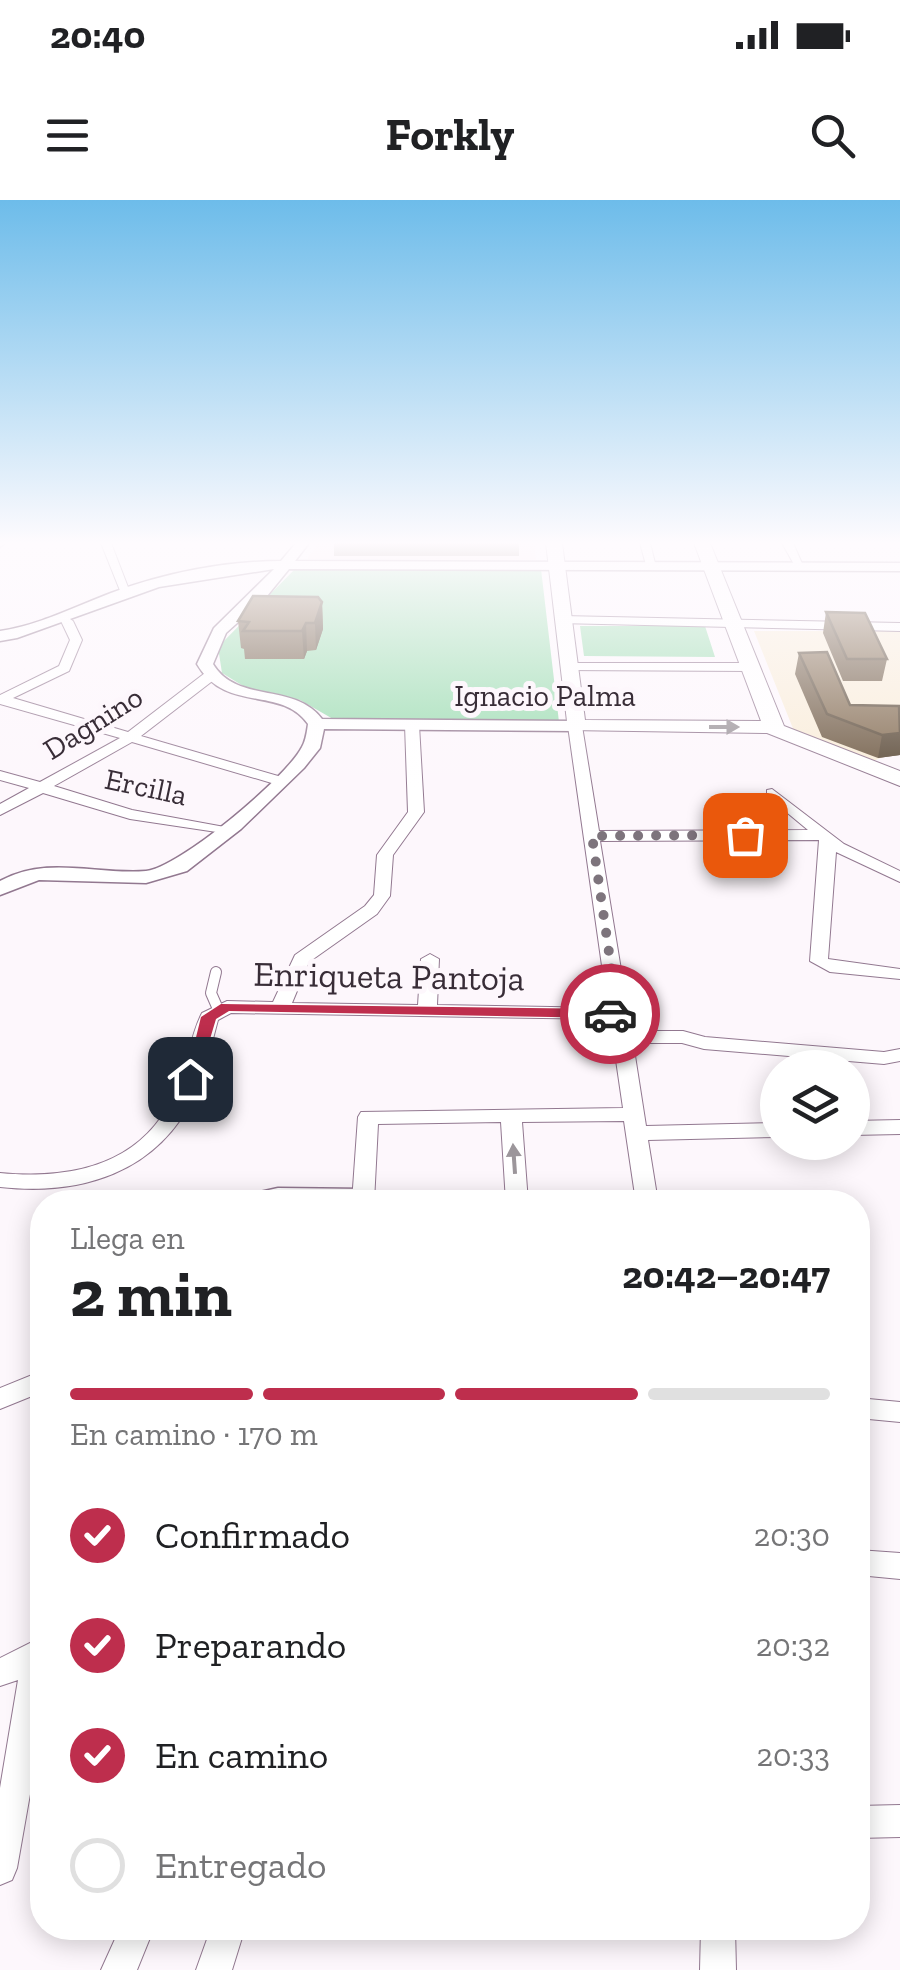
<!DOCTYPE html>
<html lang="es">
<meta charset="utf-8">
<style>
body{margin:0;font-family:"Zilla Slab",serif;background:#f6f6f6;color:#202124;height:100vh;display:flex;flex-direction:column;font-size:38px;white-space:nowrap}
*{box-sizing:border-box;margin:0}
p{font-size:32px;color:#757577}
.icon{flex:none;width:55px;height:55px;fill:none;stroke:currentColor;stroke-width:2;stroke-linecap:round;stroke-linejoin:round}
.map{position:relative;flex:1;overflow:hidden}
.panel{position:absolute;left:30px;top:990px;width:840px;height:750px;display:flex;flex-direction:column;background:#fff;border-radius:40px;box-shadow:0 5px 25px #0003}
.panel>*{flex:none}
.buttons{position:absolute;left:760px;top:850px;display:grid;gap:20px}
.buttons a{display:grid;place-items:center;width:110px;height:110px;border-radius:50%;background:#fff;box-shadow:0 5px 25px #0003;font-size:50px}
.pin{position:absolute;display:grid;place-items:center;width:85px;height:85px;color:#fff;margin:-42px;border-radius:20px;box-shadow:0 5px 15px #0006}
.courier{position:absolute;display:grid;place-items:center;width:100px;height:100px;margin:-50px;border:8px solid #be2e4d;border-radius:50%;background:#fff;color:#222;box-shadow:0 2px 12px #0007}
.headline em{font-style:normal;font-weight:700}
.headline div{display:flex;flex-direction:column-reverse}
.headline{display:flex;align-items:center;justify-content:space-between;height:170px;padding:0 40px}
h1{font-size:65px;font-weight:700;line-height:75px}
.bar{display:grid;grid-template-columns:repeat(4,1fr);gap:15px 10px;align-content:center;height:120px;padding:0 40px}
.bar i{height:12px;border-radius:8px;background:#e0e0e0}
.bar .selected{background:#be2e4d}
.bar p{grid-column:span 4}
ol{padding:0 40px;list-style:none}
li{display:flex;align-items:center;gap:30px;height:110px}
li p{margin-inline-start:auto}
li .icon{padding:10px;border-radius:50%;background:#be2e4d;color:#fff;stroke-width:4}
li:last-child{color:#757577}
li i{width:55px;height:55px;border:5px solid #e0e0e0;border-radius:50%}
.status{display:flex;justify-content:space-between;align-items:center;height:70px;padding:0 50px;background:#fff;direction:ltr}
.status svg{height:28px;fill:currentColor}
header{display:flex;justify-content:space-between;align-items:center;height:130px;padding:0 40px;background:#fff;font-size:45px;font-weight:700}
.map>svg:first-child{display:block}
.education{fill:#f9edd9}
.medical{fill:#fee9ea}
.green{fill:#9dddb2}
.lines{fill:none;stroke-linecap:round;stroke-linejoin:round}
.service-far1-casing{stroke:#927890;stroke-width:12}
.service-casing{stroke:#927890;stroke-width:15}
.minor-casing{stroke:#927890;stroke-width:2}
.tertiary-casing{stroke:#927890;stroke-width:3}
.secondary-casing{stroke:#927890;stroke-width:2}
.service-far1{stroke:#fff;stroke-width:10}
.service{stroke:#fff;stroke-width:12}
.minor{fill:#fff;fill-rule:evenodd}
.tertiary{fill:#fff;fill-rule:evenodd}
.secondary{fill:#fff;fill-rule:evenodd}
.wall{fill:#735f49}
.shaded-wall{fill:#5e4e3c}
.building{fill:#866f55;stroke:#5e4e3c;stroke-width:2.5}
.oneway{fill:#9c969b}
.route{fill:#be2e4d}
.done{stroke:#7d747c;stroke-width:10;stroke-dasharray:0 18}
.labels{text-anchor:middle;stroke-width:10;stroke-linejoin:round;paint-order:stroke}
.far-street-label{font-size:30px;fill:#382d37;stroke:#fdf7fc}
.street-label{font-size:35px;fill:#382d37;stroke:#fdf7fc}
</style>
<div class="status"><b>20:40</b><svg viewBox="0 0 49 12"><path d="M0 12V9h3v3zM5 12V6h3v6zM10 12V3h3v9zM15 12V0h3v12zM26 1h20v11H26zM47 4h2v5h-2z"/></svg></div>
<header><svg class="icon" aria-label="menu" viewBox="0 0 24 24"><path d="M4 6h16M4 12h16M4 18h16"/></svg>Forkly<svg class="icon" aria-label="search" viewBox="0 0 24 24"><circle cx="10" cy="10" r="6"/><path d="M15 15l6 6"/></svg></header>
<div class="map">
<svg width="900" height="1770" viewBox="0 0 900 1770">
<rect width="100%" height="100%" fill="#fdf7fc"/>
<path class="education" d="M754,431H900V550L871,562L794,531Z"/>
<path class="medical" d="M319,343H534L536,360L307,359Z"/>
<path class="green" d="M295,369H541L559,522L333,519L300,500L248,489L222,473L218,447Z
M580,426H705L715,457L584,456Z"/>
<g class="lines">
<g class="service-far1-casing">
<path id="service-far1" d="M216,772L211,793L218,809"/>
</g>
<g class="service-casing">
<path id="service" d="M242,1002L278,994L363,995"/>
</g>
<g class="minor-casing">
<path id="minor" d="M0,343H6L0,347Z
M101,343H111L131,395L121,393Z
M640,343H650L656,367L646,365Z
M782,343H793L804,368H796Z
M562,416L900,423V431L558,423V417Z
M67,417L73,421L82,440L69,471L13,498L128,532L205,473H215V479L141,536L285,578V584H275L132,542L54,586L132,610L230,628V634L130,619L43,593L0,615V604L29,588L0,580V571L40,582L120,538L0,504V495L59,466L70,440L61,421Z
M567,463H750L756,467L750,471L562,470L561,467Z
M412,521L419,525L424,612L393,655L390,696L377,714L309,762L292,803L418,805L421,759L430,754L439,759L437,805L608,808L568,526L575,522L582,526L599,631L808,630L767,596V590L772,589L844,644L900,671V682L836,652L828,759L900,769V779L830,772L810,761L819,640L600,641L631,831H683L705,837L884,852L900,849V861L884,864L704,849L682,843H633L646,926L778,923V937L648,940L658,1002H636L624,921L522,922L528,1002H506L501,922L378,924L374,1002H352L358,917L361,912L623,908L610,819L231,813L218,820C211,845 206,871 195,894C158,973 81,996 0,987V973C74,980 146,964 177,888C188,864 190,836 202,813L227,801L273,802L295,755L365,706L374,695L377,655L408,612L405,525Z
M900,920V934L852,935V921Z
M42,1171V1192L0,1209V1188Z
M858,1198L900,1202V1222L858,1218Z
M858,1350L900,1353V1379L858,1375Z
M42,1437V1526L17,1668L12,1680L0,1685V1588L18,1480L0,1486V1458Z
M900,1605V1637L858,1638V1606Z
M120,1728H154L137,1770H101Z
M211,1728H245L232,1770H196Z
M701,1728H735L736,1770H700Z"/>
</g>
<g class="tertiary-casing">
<path id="tertiary" d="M296,343H309L295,361L900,363V371L289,369L267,396L226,433L213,464C237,504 294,482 322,519L575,521L584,526L575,531L324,529L320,548L304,568L241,629L187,671L146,683L39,680L0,695V681C47,655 96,675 146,671C179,668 287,577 302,547C306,540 307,531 308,524C280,485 226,514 197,464L214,428L274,369L159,387L17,438L0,441V431C40,425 74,407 111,393C164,373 225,361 281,361Z"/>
</g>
<g class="secondary-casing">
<path id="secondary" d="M546,343H562L585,520L761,521L694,343H710L784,526L900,571V586L767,533L568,530Z"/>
</g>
<use href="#service-far1" class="service-far1"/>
<use href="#service" class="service"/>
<use href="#minor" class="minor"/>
<use href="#tertiary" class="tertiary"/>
<use href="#secondary" class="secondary"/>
</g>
<path class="wall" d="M334,343H519V356H334Z
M322,402L323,429L316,450L307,451L304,459H245L244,449L241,448L238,421Z
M826,412L887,459L882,481H843L823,433Z
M799,453L850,505L900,515V555L878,558L822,537L795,474Z"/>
<path class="shaded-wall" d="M322,402L323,429L316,450L315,423Z
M306,423L307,451L304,459L302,431Z
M900,533V555L878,558L882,535Z"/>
<path class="building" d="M253,396L318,397L322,402L315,423H306L302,431H243L249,422L238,421Z
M826,412L865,413L887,459H847Z
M827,452L850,505L899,506L900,533L882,535L827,514L799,453Z"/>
<defs><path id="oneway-solid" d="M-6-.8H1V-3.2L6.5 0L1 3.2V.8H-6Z" transform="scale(2.5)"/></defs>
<g class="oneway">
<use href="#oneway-solid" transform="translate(724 527)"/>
<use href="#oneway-solid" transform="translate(514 959) rotate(-94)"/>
</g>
<linearGradient id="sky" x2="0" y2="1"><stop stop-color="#6dbcea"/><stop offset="0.58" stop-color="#fefbfe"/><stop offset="1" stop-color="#fefbfe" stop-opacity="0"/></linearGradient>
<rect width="900" height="591" fill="url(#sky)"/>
<path class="route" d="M221,804L610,809L617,814L610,818L229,811L216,819L198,879L185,882L201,817Z"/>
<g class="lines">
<path class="done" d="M610,814H618L592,636L745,635"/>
</g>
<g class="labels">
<g class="far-street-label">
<text x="545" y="506">Ignacio Palma</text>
<text transform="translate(93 523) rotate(-32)" y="10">Dagnino</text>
<text transform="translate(146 587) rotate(12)" y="10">Ercilla</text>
</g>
<g class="street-label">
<text transform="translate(389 776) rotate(1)" y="12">Enriqueta Pantoja</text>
</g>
</g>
</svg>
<div class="buttons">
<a><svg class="icon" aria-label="layers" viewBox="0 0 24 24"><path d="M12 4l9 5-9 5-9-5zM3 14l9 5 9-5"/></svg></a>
</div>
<div class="pin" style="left:745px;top:635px;background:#ea580c"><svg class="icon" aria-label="bag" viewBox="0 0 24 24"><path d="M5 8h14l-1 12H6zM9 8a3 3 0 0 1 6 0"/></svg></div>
<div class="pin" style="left:190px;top:879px;background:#1f2937"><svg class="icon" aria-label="home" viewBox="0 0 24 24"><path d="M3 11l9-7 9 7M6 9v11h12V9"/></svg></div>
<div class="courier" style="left:610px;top:814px"><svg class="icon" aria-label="car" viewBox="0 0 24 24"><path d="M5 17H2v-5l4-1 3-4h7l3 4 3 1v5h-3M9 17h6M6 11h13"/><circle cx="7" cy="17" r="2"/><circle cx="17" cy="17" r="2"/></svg></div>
<section class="panel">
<div class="headline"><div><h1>2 min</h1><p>Llega en</p></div><em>20:42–20:47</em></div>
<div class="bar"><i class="selected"></i><i class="selected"></i><i class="selected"></i><i></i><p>En camino · 170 m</p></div>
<ol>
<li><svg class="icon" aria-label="check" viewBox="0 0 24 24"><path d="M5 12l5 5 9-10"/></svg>Confirmado<p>20:30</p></li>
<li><svg class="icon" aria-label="check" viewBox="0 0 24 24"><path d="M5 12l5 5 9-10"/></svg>Preparando<p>20:32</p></li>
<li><svg class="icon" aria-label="check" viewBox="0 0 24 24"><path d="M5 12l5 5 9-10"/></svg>En camino<p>20:33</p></li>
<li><i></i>Entregado</li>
</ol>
</section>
</div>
